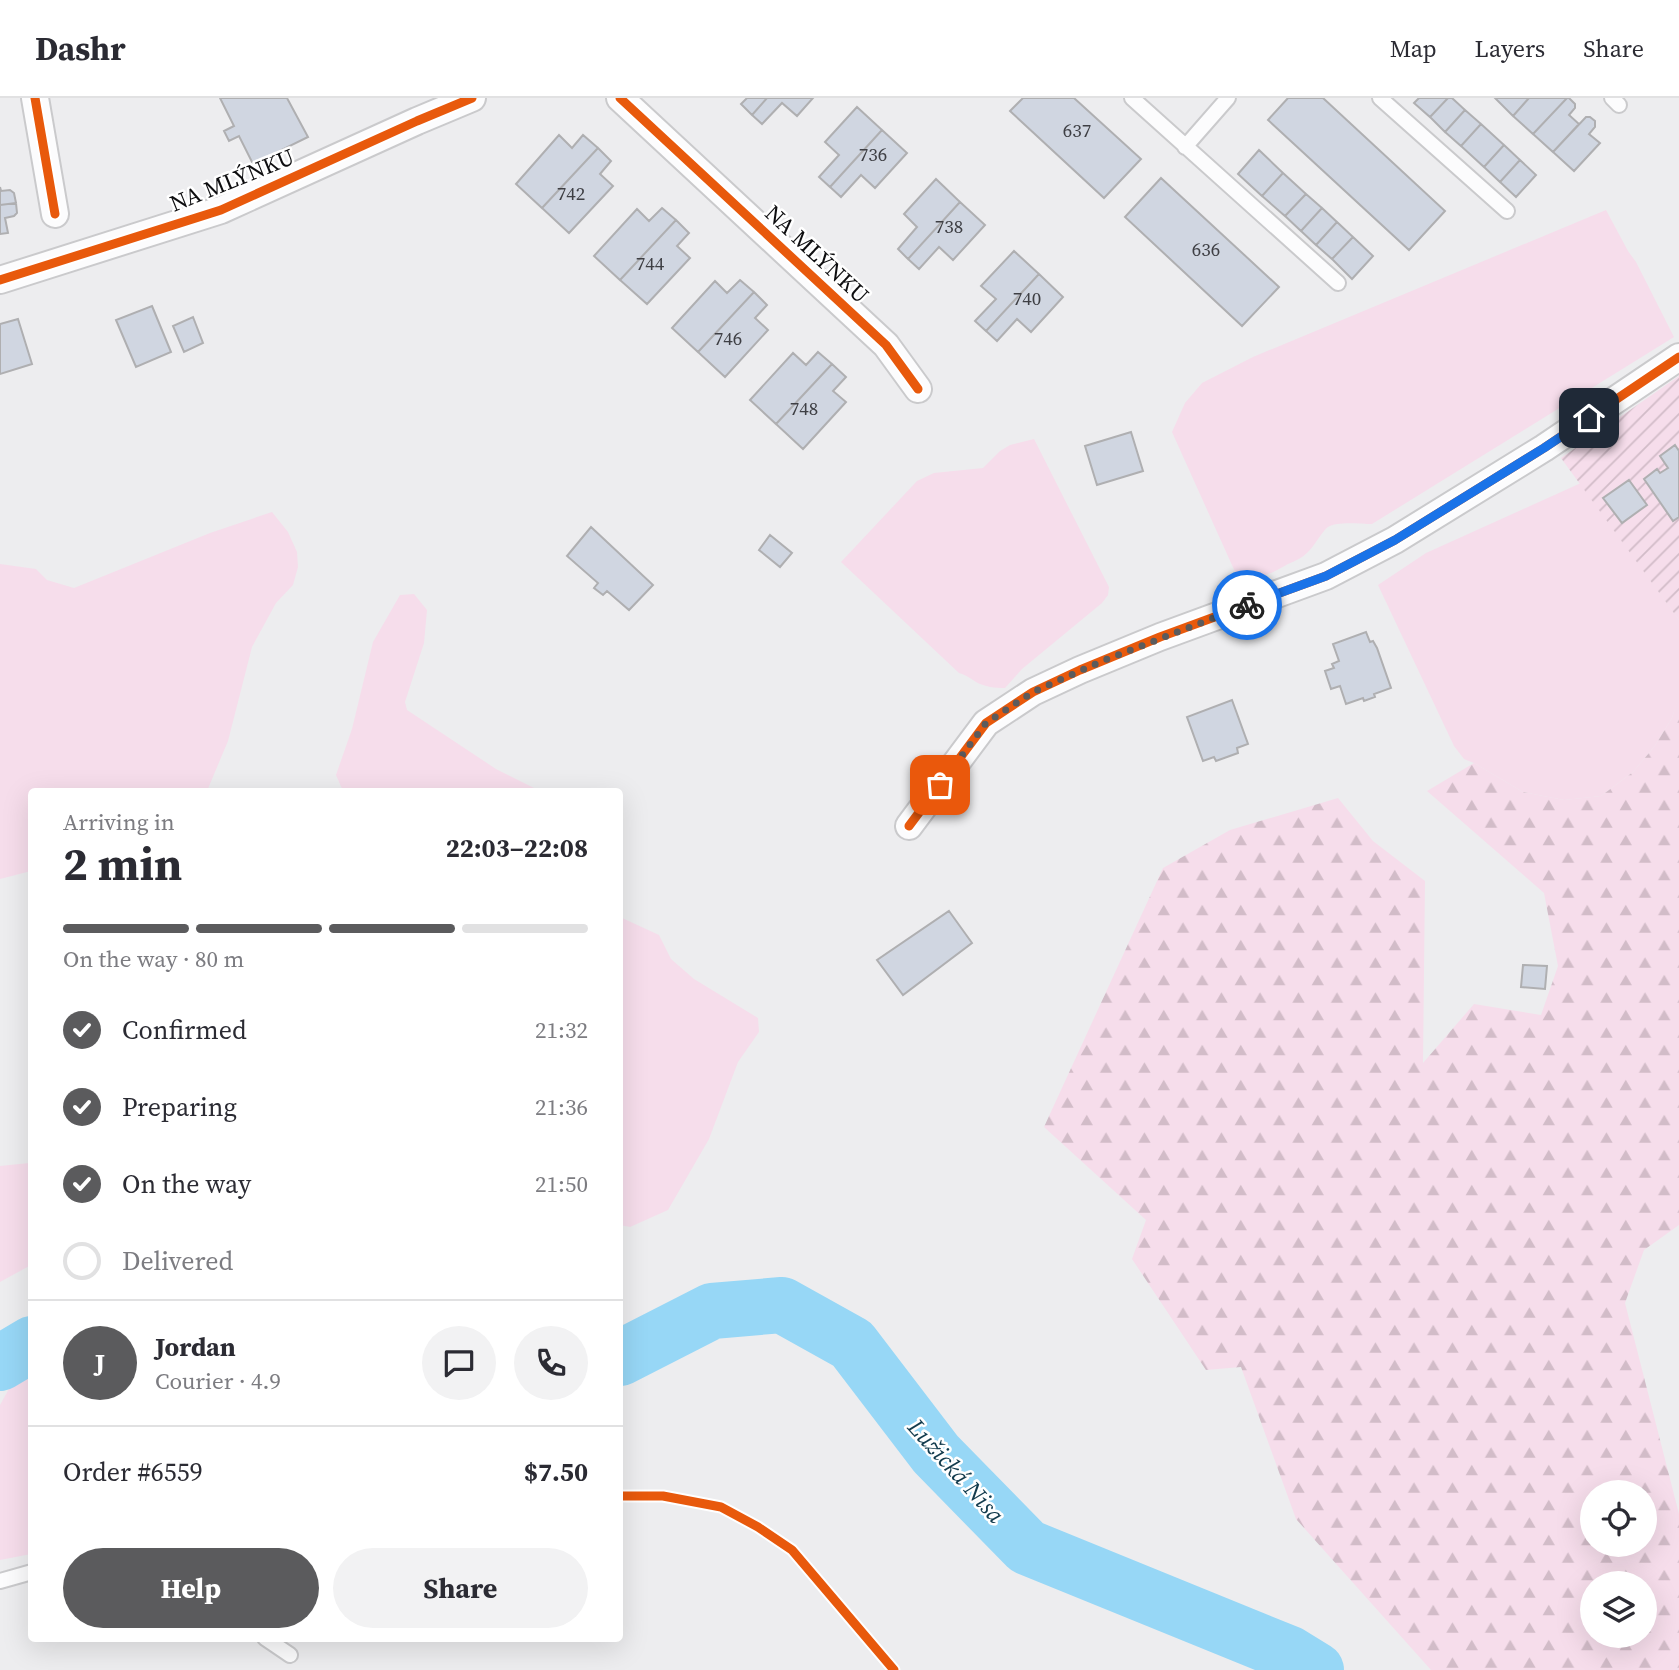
<!DOCTYPE html>
<meta charset="utf-8">
<style>
body{margin:0;font-family:"Source Serif 4",serif;background:#f2f2f3;color:#2b2b33;height:100vh;display:flex;flex-direction:column;font-size:26px;white-space:nowrap}
*{box-sizing:border-box;margin:0}
p{font-size:23px;color:#7c7c81}
.icon{flex:none;width:38px;height:38px;fill:none;stroke:currentColor;stroke-width:2;stroke-linecap:round;stroke-linejoin:round}
.map{position:relative;flex:1;overflow:hidden}
.panel{position:absolute;left:28px;top:690px;width:595px;height:854px;display:flex;flex-direction:column;background:#fff;border-radius:7px;box-shadow:0 7px 28px #0002}
.panel>*{flex:none}
.buttons{position:absolute;left:1580px;top:1382px;display:grid;gap:14px}
.buttons a{display:grid;place-items:center;width:77px;height:77px;border-radius:50%;background:#fff;box-shadow:0 7px 28px #0002;font-size:35px}
.pin{position:absolute;display:grid;place-items:center;width:60px;height:60px;color:#fff;margin:-30px;border-radius:14px;box-shadow:0 4px 10px #0006}
.courier{position:absolute;display:grid;place-items:center;width:70px;height:70px;margin:-35px;border:5px solid #1a73e8;border-radius:50%;background:#fff;color:#222;box-shadow:0 2px 9px #0007}
.head em{font-style:normal;font-weight:700}
.head div{display:flex;flex-direction:column-reverse}
.head{display:flex;align-items:center;justify-content:space-between;height:119px;padding:0 35px}
h1{font-size:46px;font-weight:700;line-height:52px}
.bar{display:grid;grid-template-columns:repeat(4,1fr);gap:10px 7px;align-content:center;height:84px;padding:0 35px}
.bar i{height:9px;border-radius:5px;background:#e1e1e2}
.bar .active{background:#5b5b5d}
.bar p{grid-column:span 4}
.line{display:flex;align-items:center;gap:18px;padding:0 35px;border-top:2px solid #e1e1e2}
.line div{flex:1}
.round{display:grid;place-items:center;flex:none;width:74px;height:74px;border-radius:37px;background:#f2f2f3}
ol{padding:0 35px;list-style:none}
li{display:flex;align-items:center;gap:21px;height:77px}
li p{margin-inline-start:auto}
li .icon{padding:7px;border-radius:50%;background:#5b5b5d;color:#fff;stroke-width:4}
li:last-child{color:#7c7c81}
li i{width:38px;height:38px;border:4px solid #e1e1e2;border-radius:50%}
.primary-button{display:flex;gap:14px;margin-top:auto;padding:14px 35px}
.primary-button a{flex:1;height:80px;border-radius:42px;background:#5b5b5d;color:#fff;font-size:28px;font-weight:700;line-height:80px;text-align:center}
.primary-button a+a{background:#f2f2f3;color:#2b2b33}
header{display:flex;align-items:center;gap:42px;box-sizing:border-box;height:98px;padding:0 35px;background:#fff;border-bottom:2px solid #e1e1e2}
header strong{font-size:33px}
nav{display:flex;gap:38px;margin-inline-start:auto;font-size:24px}
.map>svg:first-child{display:block}
.green{fill:#f6ddeb}
.forest{fill:url(#forest-firs);fill-rule:evenodd}
.garden{fill:url(#garden-furrows)}
.lines{fill:none;stroke-linecap:round;stroke-linejoin:round}
.river{stroke:#97d7f6;stroke-width:56}
.building{fill:#d0d6e1;stroke:#afafb1;stroke-width:2}
.service-casing{stroke:#cacacc;stroke-width:18}
.minor-casing{stroke:#cacacc;stroke-width:30}
.service{stroke:#fcfcfd;stroke-width:14}
.minor{stroke:#fcfcfd;stroke-width:26}
.cycleway-casing{stroke:#fff;stroke-width:13}
.cycleway{stroke:#e8590c;stroke-width:9}
.done{stroke:#5b5b5d;stroke-width:7;stroke-dasharray:0 12.6}
.route{stroke:#1a73e8;stroke-width:9}
.labels{text-anchor:middle;stroke-width:5;stroke-linejoin:round;paint-order:stroke}
.number-label{font-size:19px;fill:#3e3f44}
.street-label{font-size:23px;fill:#0d0d0f;stroke:#fff}
.water-label{font-size:24px;font-style:italic;fill:#123b4d;stroke:#fff}
</style>
<header>
<strong>Dashr</strong>
<nav><a>Map</a><a>Layers</a><a>Share</a></nav>
</header>
<div class="map">
<svg width="1679" height="1572" viewBox="0 0 1679 1572">
<defs>
<pattern id="forest-firs" width="22" height="20" patternUnits="userSpaceOnUse" patternTransform="scale(1.75)"><rect width="22" height="20" fill="#f6ddeb"/><path d="M5 1l3.5 6h-7zM16 11l3.5 6h-7z" fill="#d2bcc8"/></pattern>
<pattern id="garden-furrows" width="10" height="10" patternUnits="userSpaceOnUse" patternTransform="scale(1.75)"><rect width="10" height="10" fill="#f6ddeb"/><path d="M-1 1l2-2M0 10L10 0M9 11l2-2" fill="none" stroke="#d2bcc8"/></pattern>
</defs>
<rect width="100%" height="100%" fill="#ededef"/>
<path class="green" d="M1606,112L1628,153L1636,164L1674,239L1372,426C1361,426 1337,423 1328,429C1322,433 1314,449 1307,455C1302,460 1295,463 1288,466C1269,477 1258,483 1236,476L1172,334L1185,305L1202,285L1253,259Z
M1034,341L1109,489L1108,497L1102,505L1022,571L1005,590C995,590 985,589 976,584C970,580 966,577 959,575L841,464L917,383L934,375L983,370L1000,353L1010,347Z
M1581,385L1679,522V599L1672,620L1654,649L1633,674L1601,698L1564,702L1523,694L1474,665L1464,661L1454,648L1378,487L1426,455Z
M272,414L288,434L297,454L298,469L293,487L276,505L252,549L228,643L207,693H32L31,773L0,781V466L36,471L47,482L74,490L210,435Z
M414,496L427,512L424,545L405,604L407,612L496,671L540,693H343L336,677L352,631L373,544L400,497Z
M620,819L659,837L671,861L694,881L758,920L759,934L738,964L709,1041L668,1112L630,1129L620,1127Z
M29,1065L32,1066L31,1167L0,1184V1068Z
M31,1270V1456L0,1462V1307L16,1278Z"/>
<path class="forest" d="M1679,596V1127L1644,1152L1625,1205L1679,1416V1572H1431L1296,1421L1241,1269L1206,1272L1132,1161L1146,1122L1044,1029L1163,770L1230,732L1338,700L1373,743L1425,783L1423,965L1474,906L1541,917L1558,868L1544,795L1427,693L1474,665L1523,694L1564,702L1601,698L1633,674L1654,649L1672,620ZM1592,1395H1645V1447H1592ZM1592,1486H1645V1538H1592Z"/>
<path class="garden" d="M1679,278V522L1561,360Z"/>
<g class="lines">
<path class="river" d="M620,1260L712,1213L782,1207L852,1246L936,1356L1027,1449L1290,1556L1316,1572
M0,1265L32,1246"/>
</g>
<path class="building" d="M220,0H287L308,39L253,66L239,38L229,43L224,33L234,28Z
M747,0H767L752,17L741,6Z
M767,0H813L797,18L782,5L762,26L752,17Z
M1023,0H1074L1141,61L1104,100L1010,13Z
M1288,0H1323L1445,113L1409,152L1268,22Z
M1419,0H1448L1430,19L1414,5Z
M1448,0H1452L1465,12L1445,34L1430,19Z
M1495,0H1529L1513,18Z
M1529,0H1567L1533,36L1513,18Z
M1567,0H1569L1575,6V10L1569,17L1579,26L1553,54L1533,36Z
M857,9L882,32L830,89L819,79L839,57L825,44Z
M1465,12L1481,26L1461,48L1445,34Z
M1586,19H1590L1595,23V29L1589,36L1600,45L1574,73L1553,54Z
M1481,26L1504,47L1484,69L1461,48Z
M882,32L907,55L875,90L861,77L841,99L830,89Z
M559,37L572,50L583,37L598,50L542,110L516,86Z
M1504,47L1520,62L1500,84L1484,69Z
M598,50L611,63L600,76L613,88L569,135L542,110Z
M1259,52L1283,75L1262,98L1238,76Z
M1520,62L1536,77L1516,99L1500,84Z
M1283,75L1306,96L1285,118L1262,98Z
M1161,80L1279,189L1242,228L1125,119Z
M936,81L960,104L908,161L898,151L917,129L904,116Z
M0,89L1,93L10,92L14,95L16,105L0,107Z
M1306,96L1322,110L1301,133L1285,118Z
M960,104L985,127L953,162L939,149L919,171L908,161Z
M16,105L17,115L14,118L5,120L8,135L0,136V107Z
M662,110L676,122L620,182L594,158L637,111L649,123Z
M1322,110L1337,124L1316,147L1301,133Z
M676,122L689,135L677,148L690,160L647,206L620,182Z
M1337,124L1353,139L1332,161L1316,147Z
M1353,139L1373,158L1352,181L1332,161Z
M1014,153L1039,176L986,233L975,223L996,201L981,188Z
M1039,176L1063,199L1031,234L1017,221L997,243L986,233Z
M740,182L754,194L698,254L672,230L715,183L727,195Z
M754,194L767,207L755,220L768,232L725,279L698,254Z
M152,208L171,254L136,269L116,222Z
M193,219L203,245L184,254L173,228Z
M18,221L32,266L0,276V226Z
M818,254L832,266L776,326L750,302L793,255L806,267Z
M832,266L846,279L833,293L846,304L803,351L776,326Z
M1131,334L1143,373L1097,387L1085,348Z
M1675,347L1679,353V419L1673,423L1644,381L1657,371L1660,375L1668,370L1660,358Z
M1629,382L1647,407L1622,425L1603,400Z
M591,429L653,487L629,512L607,493L603,497L594,490L598,485L567,458Z
M770,437L792,455L780,469L759,452Z
M1366,534L1370,544L1373,543L1377,550L1391,590L1374,596L1375,599L1364,603L1363,600L1346,606L1340,588L1331,591L1325,573L1334,570L1332,566L1339,563L1333,546Z
M1232,602L1248,646L1237,650L1238,655L1216,663L1214,659L1203,663L1187,619Z
M949,813L972,845L903,897L877,862Z
M1523,867L1547,868L1545,891L1521,889Z"/>
<g class="lines">
<g class="service-casing">
<path id="service" d="M1132,0L1338,185
M1380,0L1507,113
M1612,0L1619,7
M1185,49L1228,0
M0,1483L32,1474
M265,1540L290,1557"/>
</g>
<g class="minor-casing">
<path id="minor" d="M35,0L55,116
M620,0L886,247L918,291
M0,182L221,112L417,23L472,0
M909,728L986,625L1033,594L1080,572L1160,539L1326,478L1395,442L1544,350L1679,259"/>
</g>
<use href="#service" class="service"/>
<use href="#minor" class="minor"/>
<g class="cycleway-casing">
<path id="cycleway" d="M35,0L55,116
M620,0L886,247L918,291
M0,182L221,112L417,23L472,0
M909,728L986,625L1033,594L1080,572L1160,539L1326,478L1395,442L1544,350L1679,259
M620,1398H663L721,1409L758,1429L792,1452L894,1572"/>
</g>
<use href="#cycleway" class="cycleway"/>
</g>
<g class="lines">
<path class="done" d="M940,687L986,625L1033,594L1100,564L1247,507"/>
<path class="route" d="M1247,507L1326,478L1395,442L1544,350L1589,320"/>
</g>
<g class="labels">
<g class="number-label">
<text x="1077" y="39">637</text>
<text x="873" y="63">736</text>
<text x="571" y="102">742</text>
<text x="949" y="135">738</text>
<text x="1206" y="158">636</text>
<text x="650" y="172">744</text>
<text x="1027" y="207">740</text>
<text x="728" y="247">746</text>
<text x="804" y="317">748</text>
</g>
<g class="street-label">
<text transform="translate(232 82) rotate(-22)" y="8">NA MLÝNKU</text>
<text transform="translate(817 156) rotate(43)" y="8">NA MLÝNKU</text>
</g>
<g class="water-label">
<text transform="translate(956 1373) rotate(48)" y="8">Lužická Nisa</text>
</g>
</g>
</svg>
<div class="buttons">
<a><svg class="icon" aria-label="locate" viewBox="0 0 24 24"><circle cx="12" cy="12" r="6"/><path d="M12 2v4M12 18v4M2 12h4M18 12h4"/></svg></a>
<a><svg class="icon" aria-label="layers" viewBox="0 0 24 24"><path d="M12 4l9 5-9 5-9-5zM3 14l9 5 9-5"/></svg></a>
</div>
<div class="pin" style="left:940px;top:687px;background:#ea580c"><svg class="icon" aria-label="bag" viewBox="0 0 24 24"><path d="M5 8h14l-1 12H6zM9 8a3 3 0 0 1 6 0"/></svg></div>
<div class="pin" style="left:1589px;top:320px;background:#1f2937"><svg class="icon" aria-label="home" viewBox="0 0 24 24"><path d="M3 11l9-7 9 7M6 9v11h12V9"/></svg></div>
<div class="courier" style="left:1247px;top:507px"><svg class="icon" aria-label="bike" viewBox="0 0 24 24"><circle cx="6" cy="16" r="4"/><circle cx="18" cy="16" r="4"/><path d="M6 16l4-8h5l3 8M10 8l3 8H6M13 5h3"/></svg></div>
<section class="panel">
<div class="head"><div><h1>2 min</h1><p>Arriving in</p></div><em>22:03–22:08</em></div>
<div class="bar"><i class="active"></i><i class="active"></i><i class="active"></i><i></i><p>On the way · 80 m</p></div>
<ol>
<li><svg class="icon" aria-label="check" viewBox="0 0 24 24"><path d="M5 12l5 5 9-10"/></svg>Confirmed<p>21:32</p></li>
<li><svg class="icon" aria-label="check" viewBox="0 0 24 24"><path d="M5 12l5 5 9-10"/></svg>Preparing<p>21:36</p></li>
<li><svg class="icon" aria-label="check" viewBox="0 0 24 24"><path d="M5 12l5 5 9-10"/></svg>On the way<p>21:50</p></li>
<li><i></i>Delivered</li>
</ol>
<div class="line" style="height:126px"><b class="round" style="background:#5b5b5d;color:#fff">J</b><div><b>Jordan</b><p>Courier · 4.9</p></div><a class="round"><svg class="icon" aria-label="chat" viewBox="0 0 24 24"><path d="M4 5h16v11H9l-5 4z"/></svg></a><a class="round"><svg class="icon" aria-label="phone" viewBox="0 0 24 24"><path d="M5 4h4l2 5-3 2q2 4 5 5l2-3 5 2v4C11 20 4 13 5 4z"/></svg></a></div>
<div class="line" style="height:91px"><div>Order #6559</div><b>$7.50</b></div>
<div class="primary-button"><a>Help</a><a>Share</a></div>
</section>
</div>
